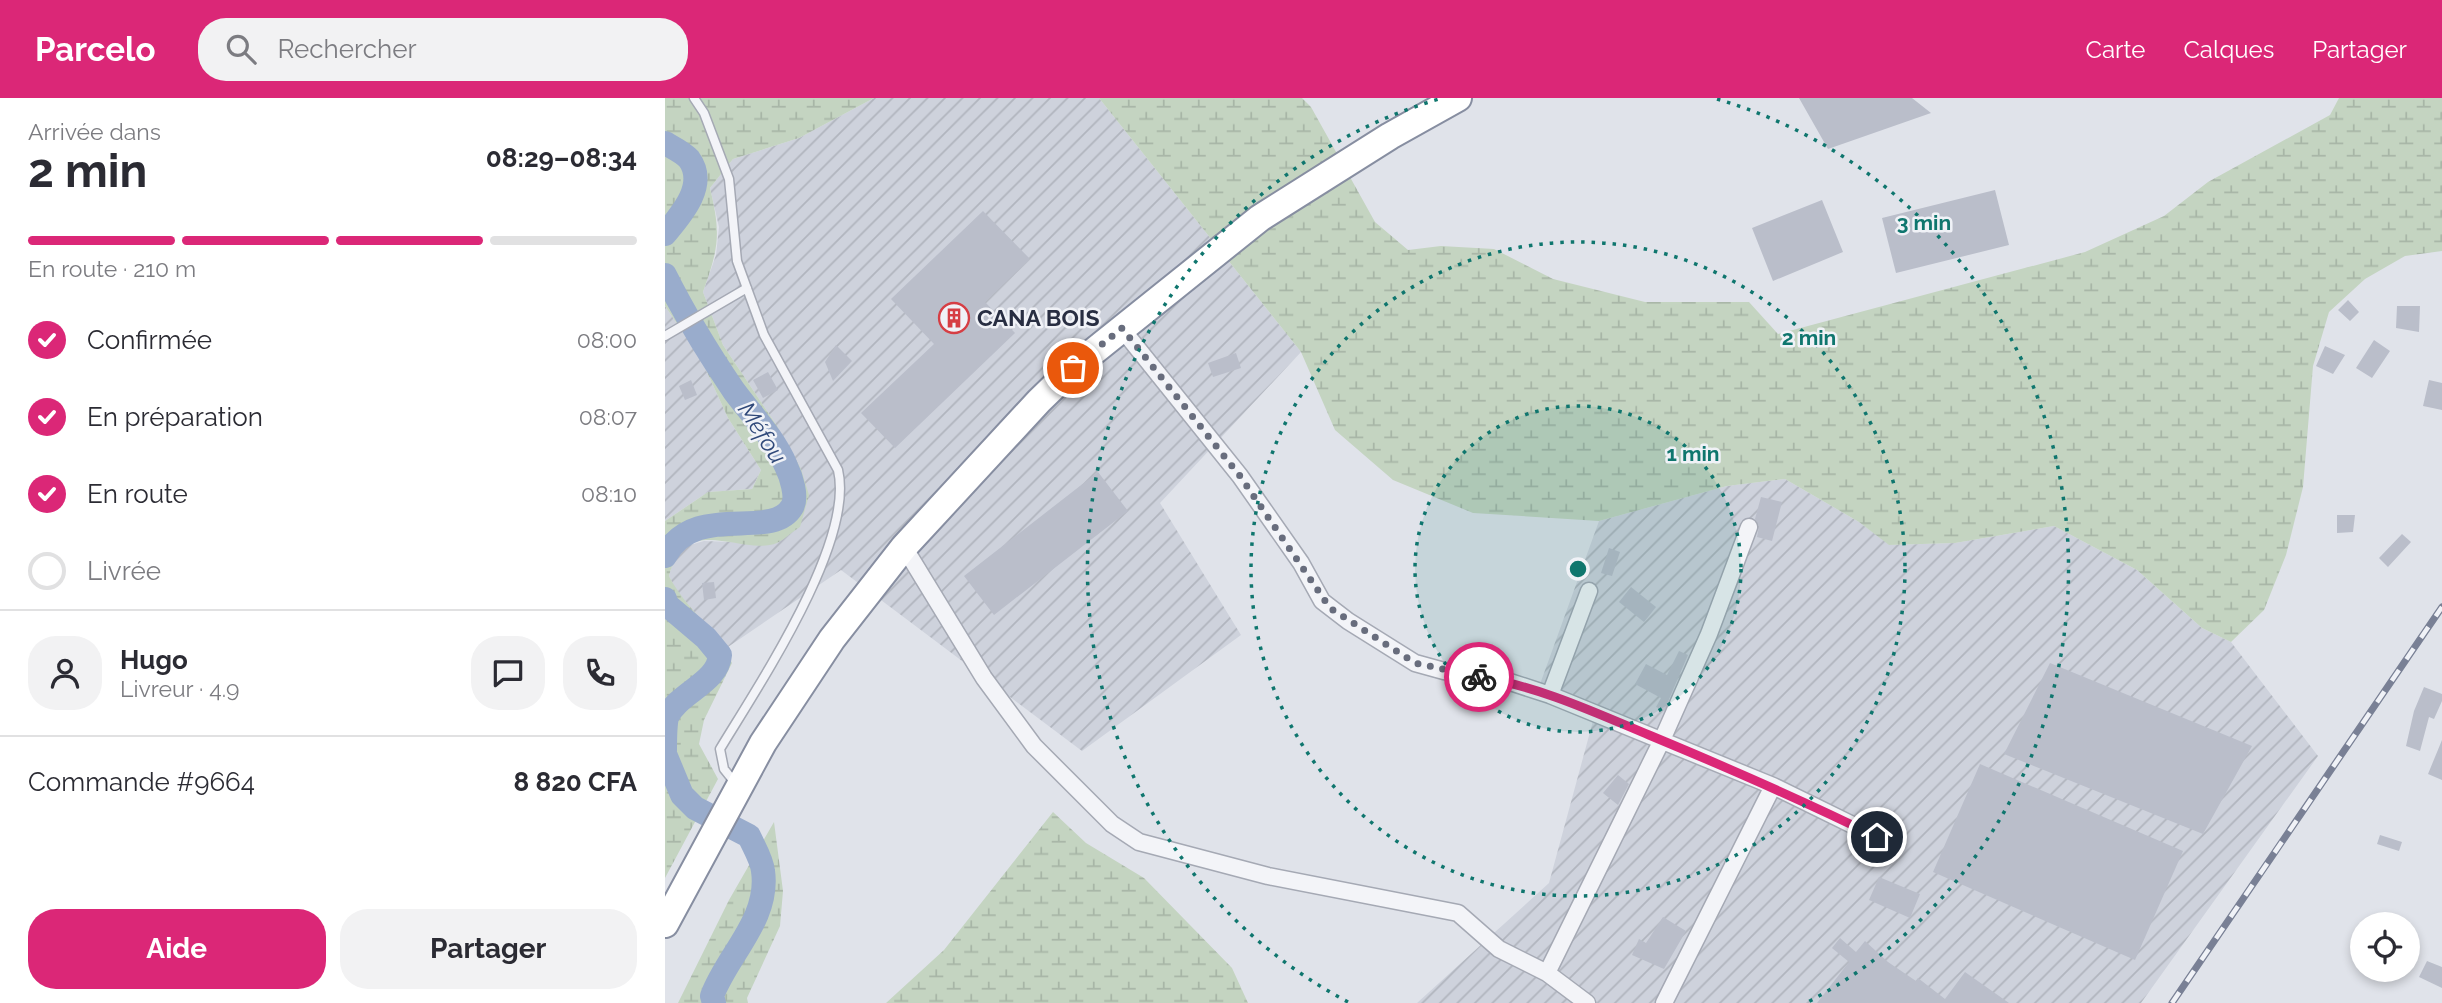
<!DOCTYPE html>
<html lang="fr">
<meta charset="utf-8">
<style>
body{margin:0;font-family:Raleway,sans-serif;background:#f2f2f3;color:#2b2b33;height:100vh;display:flex;flex-direction:column;font-size:26px;white-space:nowrap}
*{box-sizing:border-box;margin:0}
p{font-size:23px;color:#7c7c81}
.icon{flex:none;width:38px;height:38px;fill:none;stroke:currentColor;stroke-width:2;stroke-linecap:round;stroke-linejoin:round}
.map{position:relative;flex:1;overflow:hidden}
.side{display:flex;flex-direction:column;background:#fff;width:665px}
.side>*{flex:none}
.buttons{position:absolute;left:1685px;top:814px;display:grid;gap:14px}
.buttons a{display:grid;place-items:center;width:70px;height:70px;border-radius:50%;background:#fff;box-shadow:0 4px 10px #0003;font-size:35px}
.pin{position:absolute;display:grid;place-items:center;width:60px;height:60px;color:#fff;margin:-30px;border:4px solid #fff;border-radius:50%;box-shadow:0 2px 7px #0007}
.courier{position:absolute;display:grid;place-items:center;width:70px;height:70px;margin:-35px;border:5px solid #db2777;border-radius:50%;background:#fff;color:#222;box-shadow:0 2px 9px #0007}
.head em{font-style:normal;font-weight:700}
.head div{display:flex;flex-direction:column-reverse}
.head{display:flex;align-items:center;justify-content:space-between;height:119px;padding:0 28px}
h1{font-size:46px;font-weight:700;line-height:52px}
.bar{display:grid;grid-template-columns:repeat(4,1fr);gap:10px 7px;align-content:center;height:84px;padding:0 28px}
.bar i{height:9px;border-radius:5px;background:#e1e1e2}
.bar .on{background:#db2777}
.bar p{grid-column:span 4}
.line{display:flex;align-items:center;gap:18px;padding:0 28px;border-top:2px solid #e1e1e2}
.line div{flex:1}
.round{display:grid;place-items:center;flex:none;width:74px;height:74px;border-radius:28px;background:#f2f2f3}
ol{padding:0 28px;list-style:none}
li{display:flex;align-items:center;gap:21px;height:77px}
li p{margin-inline-start:auto}
li .icon{padding:7px;border-radius:50%;background:#db2777;color:#fff;stroke-width:4}
li:last-child{color:#7c7c81}
li i{width:38px;height:38px;border:4px solid #e1e1e2;border-radius:50%}
.primary-button{display:flex;gap:14px;margin-top:auto;padding:14px 28px}
.primary-button a{flex:1;height:80px;border-radius:28px;background:#db2777;color:#fff;font-size:28px;font-weight:700;line-height:80px;text-align:center}
.primary-button a+a{background:#f2f2f3;color:#2b2b33}
header{display:flex;align-items:center;gap:42px;box-sizing:border-box;height:98px;padding:0 35px;background:#db2777;color:#fff}
header strong{font-size:33px}
nav{display:flex;gap:38px;margin-inline-start:auto;font-size:24px}
.search{width:490px;height:63px;background:#f2f2f3;display:flex;align-items:center;gap:18px;box-sizing:border-box;padding:0 24px;border-radius:28px;color:#7c7c81;font-size:26px}
main{display:flex;flex:1;min-height:0}
.map>svg:first-child{display:block}
.industrial{fill:url(#industrial-furrows)}
.wetland{fill:url(#wetland-marsh)}
.lines{fill:none;stroke-linecap:round;stroke-linejoin:round}
.river{stroke:#99accc;stroke-width:24}
.building{fill:#babeca}
.service-casing{stroke:#a5a9b4;stroke-width:11}
.minor-casing{stroke:#a5a9b4;stroke-width:19}
.trunk-casing{stroke:#878ea1;stroke-width:30}
.service{stroke:#f3f4f8;stroke-width:8}
.minor{stroke:#f3f4f8;stroke-width:16}
.trunk{stroke:#fff;stroke-width:26}
.rail-casing{stroke:#798095;stroke-width:7}
.rail{stroke:#f0f2f7;stroke-width:4.5;stroke-dasharray:13;stroke-linecap:butt}
.done{stroke:#686d7d;stroke-width:7;stroke-dasharray:0 12.6}
.route{stroke:#db2777;stroke-width:9}
.ring{fill:none;stroke:#0f766e;stroke-width:3.5;stroke-dasharray:3.5 7}
.labels{text-anchor:middle;stroke-width:5;stroke-linejoin:round;paint-order:stroke}
.poi-label{font-size:23px;font-weight:bold;fill:#282e42;stroke:#f0f2f7;text-anchor:start}
.water-label{font-size:24px;font-style:italic;fill:#2f4879;stroke:#f0f2f7}
.centre{fill:#0f766e;stroke:#f0f2f7;stroke-width:3.5}
.ring-label{font-size:21px;text-anchor:middle;font-weight:bold;fill:#0f766e;stroke:#f0f2f7;stroke-width:5;stroke-linejoin:round;paint-order:stroke}
</style>
<header>
<strong>Parcelo</strong>
<div class="search"><svg class="icon" aria-label="search" viewBox="0 0 24 24"><circle cx="10" cy="10" r="6"/><path d="M15 15l6 6"/></svg>Rechercher</div>
<nav><a>Carte</a><a>Calques</a><a>Partager</a></nav>
</header>
<main>
<section class="side">
<div class="head"><div><h1>2 min</h1><p>Arrivée dans</p></div><em>08:29–08:34</em></div>
<div class="bar"><i class="on"></i><i class="on"></i><i class="on"></i><i></i><p>En route · 210 m</p></div>
<ol>
<li><svg class="icon" aria-label="check" viewBox="0 0 24 24"><path d="M5 12l5 5 9-10"/></svg>Confirmée<p>08:00</p></li>
<li><svg class="icon" aria-label="check" viewBox="0 0 24 24"><path d="M5 12l5 5 9-10"/></svg>En préparation<p>08:07</p></li>
<li><svg class="icon" aria-label="check" viewBox="0 0 24 24"><path d="M5 12l5 5 9-10"/></svg>En route<p>08:10</p></li>
<li><i></i>Livrée</li>
</ol>
<div class="line" style="height:126px"><a class="round"><svg class="icon" aria-label="person" viewBox="0 0 24 24"><circle cx="12" cy="8" r="4"/><path d="M4 21q1-7 8-7t8 7"/></svg></a><div><b>Hugo</b><p>Livreur · 4.9</p></div><a class="round"><svg class="icon" aria-label="chat" viewBox="0 0 24 24"><path d="M4 5h16v11H9l-5 4z"/></svg></a><a class="round"><svg class="icon" aria-label="phone" viewBox="0 0 24 24"><path d="M5 4h4l2 5-3 2q2 4 5 5l2-3 5 2v4C11 20 4 13 5 4z"/></svg></a></div>
<div class="line" style="height:91px"><div>Commande #9664</div><b>8 820 CFA</b></div>
<div class="primary-button"><a>Aide</a><a>Partager</a></div>
</section>
<div class="map">
<svg width="1777" height="905" viewBox="0 0 1777 905">
<defs>
<pattern id="industrial-furrows" width="10" height="10" patternUnits="userSpaceOnUse" patternTransform="scale(1.75)"><rect width="10" height="10" fill="#ced2dc"/><path d="M-1 1l2-2M0 10L10 0M9 11l2-2" fill="none" stroke="#b1b5be"/></pattern>
<pattern id="wetland-marsh" width="20" height="14" patternUnits="userSpaceOnUse" patternTransform="scale(1.75)"><rect width="20" height="14" fill="#c4d4c1"/><path d="M1 5h8M5 5V1M11 12h8M15 12V8" fill="none" stroke="#a8b6a7"/></pattern>
</defs>
<rect width="100%" height="100%" fill="#e0e3ea"/>
<path class="industrial" d="M209,0H434L636,254L495,405L576,537L417,653L176,472L60,551L11,492L4,478L8,463L18,449L39,443L92,445L112,328L58,247L38,194L51,157L54,129L45,90L68,61L134,40Z
M0,208L36,261L63,320L96,372L87,391L43,394L0,423Z
M1120,381L1194,424L1225,447L1290,445L1389,428L1472,472L1537,530L1566,544L1653,658L1476,905H752L884,785L928,623L870,600L934,423L1062,388Z"/>
<path class="wetland" d="M0,0H209L134,40L68,61L45,90C56,136 54,149 38,194L58,247L112,328L136,371L144,397L135,429C128,433 120,441 112,445C76,459 21,413 4,478C20,510 52,532 67,565L39,622L34,646L53,681L0,780V423L43,394L87,391L96,372L63,320L36,261L0,208Z
M434,0H637L646,9L710,124L743,152L776,148L829,151L888,181L980,204H1084L1113,236L1420,154L1499,118L1543,84L1665,17L1674,0H1777V153L1740,158L1700,181L1664,214L1648,268L1638,389L1621,457L1599,512L1566,544L1537,530L1472,472L1389,428L1290,445L1224,447L1194,424L1120,381L1062,388L934,423L808,415L728,382L670,332L636,254Z
M388,714L421,745L479,780L567,870L583,905H221L279,852Z
M109,724L118,793L115,828L82,900L83,905H13L64,802Z"/>
<g class="lines">
<path class="river" d="M0,45C7,49 19,55 24,61C43,87 16,117 0,136
M0,177C20,217 44,256 69,293C86,316 110,341 121,368C126,378 133,399 127,409C106,444 30,402 0,458
M0,501L2,507L41,540L55,557C53,585 14,594 2,619C0,627 0,642 0,652
M0,656L17,697L30,710L84,738C89,749 97,762 98,773C105,821 62,857 47,898L49,905"/>
</g>
<path class="building" d="M1134,0H1247L1266,15L1163,51Z
M1330,92L1344,147L1231,175L1217,120Z
M1157,102L1178,154L1108,183L1087,130Z
M318,113L365,161L320,204L350,235L230,350L196,315L269,246L226,201Z
M1683,202L1694,214L1685,223L1673,212Z
M1732,208H1755L1754,234L1731,230Z
M1709,242L1725,253L1707,280L1691,270Z
M171,247L187,263L168,283L160,264Z
M1660,248L1680,257L1668,276L1651,268Z
M571,255L576,270L548,279L543,265Z
M103,274L113,292L98,300L88,282Z
M26,282L32,297L20,302L14,288Z
M1764,282L1777,285V312L1758,308Z
M433,374L463,413L329,517L299,478Z
M1096,399L1117,404L1107,443L1092,439L1094,428L1090,421Z
M1672,417H1690L1688,434L1672,435Z
M1737,436L1746,444L1723,469L1714,460Z
M944,450L955,454L947,478L936,475Z
M49,484L51,500L39,502L37,485Z
M966,489L991,509L979,524L954,504Z
M1014,553L1023,557L999,613L991,609L996,600L970,586L981,566L1002,577Z
M1385,565L1587,648L1538,736L1339,656Z
M1759,589L1777,596V603L1769,621L1764,619L1755,653L1741,648L1749,613Z
M1777,642V682L1763,676Z
M1315,666L1518,753L1470,862L1268,774Z
M953,677L964,686L953,707L938,695Z
M1715,737L1737,744L1734,753L1712,746Z
M1214,779L1255,796L1245,820L1204,802Z
M998,819L1021,833L999,871L967,857L974,841L981,845Z
M1175,840L1191,854L1200,843L1223,864L1251,883L1253,880L1280,901L1300,874L1344,905H1152L1184,864L1167,850Z
M1762,863L1777,869V890L1754,879Z"/>
<g class="lines">
<g class="service-casing">
<path id="service" d="M29,0L39,15L64,81L72,163L99,237L173,372C190,444 93,588 55,651L59,671L71,686
M0,238L82,190"/>
</g>
<g class="minor-casing">
<path id="minor" d="M457,231L575,378L636,465L657,503L683,523L750,565L779,573L839,582L885,597L1108,688L1212,739
M239,449L319,580L369,648L447,726L474,744L603,778L793,815L834,851L882,875L922,905
M885,597L924,493
M882,875L997,642L1044,536L1084,429
M999,905L1108,688"/>
</g>
<g class="trunk-casing">
<path id="trunk" d="M0,826L98,645L167,541L239,449L374,303L408,270L595,120L725,38L793,0"/>
</g>
<use href="#service" class="service"/>
<use href="#minor" class="minor"/>
<use href="#trunk" class="trunk"/>
<g class="rail-casing">
<path id="rail" d="M1507,905L1777,509"/>
</g>
<use href="#rail" class="rail"/>
</g>
<g class="lines">
<path class="done" d="M408,270L457,230L575,378L665,510L750,565L814,579"/>
<path class="route" d="M814,579C873,588 929,614 984,637C1061,669 1137,702 1212,739"/>
</g>
<circle cx="913" cy="471" r="163" fill="#0f766e" fill-opacity=".12"/>
<g class="ring">
<circle cx="913" cy="471" r="163"/>
<circle cx="913" cy="471" r="327"/>
<path d="M683 904A490 490 0 0 1 774 1M1052 1A490 490 0 0 1 1143 904"/>
</g>
<defs>
<g id="building-ring" transform="scale(1.575)"><circle r="9.5" fill="#f0f2f7" stroke="#d63e44" stroke-width="1.5"/><path d="M-4-6H4V6H1V3H-1V6H-4ZM-2.5-4.3h1.7v1.8h-1.7ZM.8-4.3h1.7v1.8H.8ZM-2.5-1h1.7V.8h-1.7ZM.8-1h1.7V.8H.8Z" fill="#d63e44"/></g>
</defs>
<g fill-rule="evenodd">
<use href="#building-ring" x="289" y="220"/>
</g>
<g class="labels">
<g class="poi-label">
<text x="312" y="228">CANA BOIS</text>
</g>
<g class="water-label">
<text transform="translate(97 335) rotate(57)" y="8">Méfou</text>
</g>
</g>
<circle cx="913" cy="471" r="10" class="centre"/>
<g class="ring-label">
<text x="1259" y="132">3 min</text>
<text x="1144" y="247">2 min</text>
<text x="1028" y="363">1 min</text>
</g>
</svg>
<div class="buttons">
<a><svg class="icon" aria-label="locate" viewBox="0 0 24 24"><circle cx="12" cy="12" r="6"/><path d="M12 2v4M12 18v4M2 12h4M18 12h4"/></svg></a>
</div>
<div class="pin" style="left:408px;top:270px;background:#ea580c"><svg class="icon" aria-label="bag" viewBox="0 0 24 24"><path d="M5 8h14l-1 12H6zM9 8a3 3 0 0 1 6 0"/></svg></div>
<div class="pin" style="left:1212px;top:739px;background:#1f2937"><svg class="icon" aria-label="home" viewBox="0 0 24 24"><path d="M3 11l9-7 9 7M6 9v11h12V9"/></svg></div>
<div class="courier" style="left:814px;top:579px"><svg class="icon" aria-label="bike" viewBox="0 0 24 24"><circle cx="6" cy="16" r="4"/><circle cx="18" cy="16" r="4"/><path d="M6 16l4-8h5l3 8M10 8l3 8H6M13 5h3"/></svg></div>
</div>
</main>
